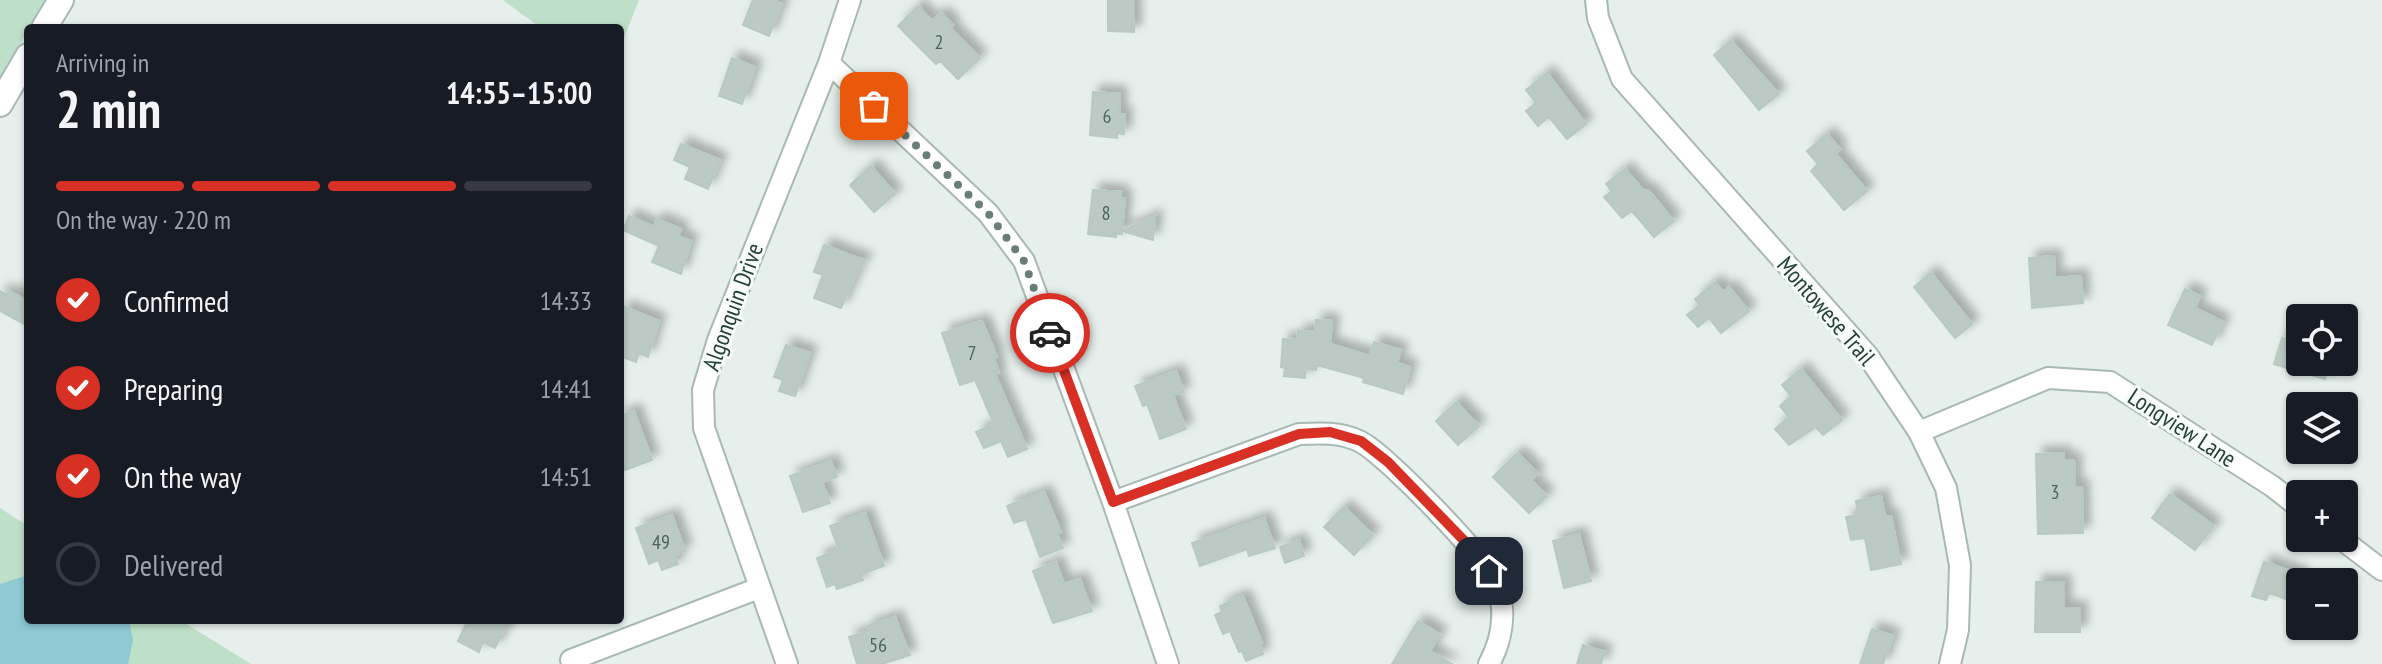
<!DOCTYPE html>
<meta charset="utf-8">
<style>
body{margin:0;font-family:"PT Sans Narrow",sans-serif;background:#20242c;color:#f1f3f6;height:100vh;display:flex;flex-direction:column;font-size:30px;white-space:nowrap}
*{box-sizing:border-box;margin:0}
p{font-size:26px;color:#9ea1a6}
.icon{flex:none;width:44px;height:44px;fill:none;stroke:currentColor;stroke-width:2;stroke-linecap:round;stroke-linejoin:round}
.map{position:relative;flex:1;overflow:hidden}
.side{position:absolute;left:24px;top:24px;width:600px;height:600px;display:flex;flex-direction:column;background:#171b24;border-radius:8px;box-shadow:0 2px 6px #0004}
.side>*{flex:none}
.fabs{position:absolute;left:2286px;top:304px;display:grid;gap:16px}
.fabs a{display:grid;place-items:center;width:72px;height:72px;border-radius:8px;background:#171b24;box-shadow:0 2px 6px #0004;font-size:40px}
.pin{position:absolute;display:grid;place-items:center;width:68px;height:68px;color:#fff;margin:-34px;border-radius:16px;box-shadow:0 4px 12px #0006}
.courier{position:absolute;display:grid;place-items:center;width:80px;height:80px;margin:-40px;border:6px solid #d93025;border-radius:50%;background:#fff;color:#222;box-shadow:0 2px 10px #0007}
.summary em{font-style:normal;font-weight:600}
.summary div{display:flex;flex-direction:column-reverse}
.summary{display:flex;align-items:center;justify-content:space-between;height:136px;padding:0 32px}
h1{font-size:52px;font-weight:600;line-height:60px}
.bar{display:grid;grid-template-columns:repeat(4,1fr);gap:12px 8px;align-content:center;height:96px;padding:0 32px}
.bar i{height:10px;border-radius:6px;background:#363941}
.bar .on{background:#d93025}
.bar p{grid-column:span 4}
ol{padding:0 32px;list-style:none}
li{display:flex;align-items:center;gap:24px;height:88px}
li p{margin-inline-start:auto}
li .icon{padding:8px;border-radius:50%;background:#d93025;color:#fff;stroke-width:4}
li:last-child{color:#9ea1a6}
li i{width:44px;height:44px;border:4px solid #363941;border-radius:50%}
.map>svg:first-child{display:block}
.green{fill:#bfe0c8}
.water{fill:#8ec9d4}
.building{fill:#bbcac4;stroke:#b8c9c2;stroke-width:2;filter:url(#shadow)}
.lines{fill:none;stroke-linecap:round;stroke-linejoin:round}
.minor-casing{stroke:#a8b8b2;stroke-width:24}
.tertiary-casing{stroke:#a8b8b2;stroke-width:28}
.minor{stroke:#fff;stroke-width:20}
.tertiary{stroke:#fff;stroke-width:24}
.done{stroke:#687f78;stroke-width:8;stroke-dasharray:0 14.4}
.route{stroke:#d93025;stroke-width:10}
.labels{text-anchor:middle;stroke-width:6;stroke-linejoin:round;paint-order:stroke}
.number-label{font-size:20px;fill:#4a645c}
.street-label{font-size:24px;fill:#24423a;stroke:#f7fbf9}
</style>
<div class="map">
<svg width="2382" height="664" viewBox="0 0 2382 664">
<defs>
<filter id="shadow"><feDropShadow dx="7" dy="-7" stdDeviation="4" flood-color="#0004"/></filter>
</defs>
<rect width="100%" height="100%" fill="#e6efeb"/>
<path class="green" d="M0,0H46L0,78Z
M503,0H639L620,48V28H541Z
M0,508L28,526V620H180L251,664H0Z"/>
<path class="water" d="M28,575V620H129L133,640L128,664H0V584Z"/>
<path class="building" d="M753,0H773L782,4L769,36L743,25Z
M1108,0H1134V32L1108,31Z
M918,6L932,21L941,13L953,25L950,28L980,58L958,79L940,61L936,64L898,26Z
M1731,41L1779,94L1759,110L1714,55Z
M732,58L755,67L742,104L719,96Z
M1547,73L1586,124L1567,139L1549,117L1538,126L1526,111L1536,103L1526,90Z
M1093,92L1120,94L1119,114H1125L1124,134L1117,133V138L1090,135Z
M1827,134L1840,149L1836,154L1867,191L1844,210L1811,171L1818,164L1807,151Z
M681,144L720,160L708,189L685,179L690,167L674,160Z
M871,166L895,194L874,212L850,185Z
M1625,169L1643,190L1649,191L1674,221L1654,237L1632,211L1622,218L1604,197L1612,191L1606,184Z
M1093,190L1121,192L1120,198H1125L1122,231L1155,216L1153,240L1122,231V234H1116V237L1088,234Z
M629,216L654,227L657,219L681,229L678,236L691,241L681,274L652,262L659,246L623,230Z
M824,245L866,261L859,268L841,308L814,298L823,275L814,272Z
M2054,256L2055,278L2081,276L2083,303L2032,308L2029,258Z
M1931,273L1972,324L1955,338L1914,287Z
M1715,282L1723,292L1729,287L1749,311L1721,333L1709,318L1698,327L1687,315L1700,305L1695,299Z
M2185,289L2200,296L2195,308L2223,322L2212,345L2168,325Z
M0,291L7,295L9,291L28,301V326L0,311Z
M624,307L659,321L648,357L639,353L636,362L620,356V318Z
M1316,320L1332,321L1330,344L1370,356L1374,342L1401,350L1397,363L1410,367L1403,394L1363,382L1364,378L1317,365L1316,370L1306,369L1305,378L1284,376L1285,368L1281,367L1283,339L1297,340L1298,331L1315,332Z
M982,321L997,357L994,358L999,373L995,374L1027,449L1008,457L1001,441L984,448L976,432L994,424L975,380L960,385L942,333Z
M2282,338L2300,344V362H2330L2325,379L2274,364Z
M786,345L810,353L795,396L779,391L783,380L774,377Z
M1801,369L1842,420L1823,435L1816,427L1789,445L1775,429L1789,417L1780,406L1791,396L1782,385Z
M1176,371L1184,392L1173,395L1186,429L1160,439L1147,404L1143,406L1135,386Z
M1456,402L1479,426L1458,445L1436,421Z
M634,411L652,460L625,470L620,456V416Z
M1517,453L1538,474L1531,480L1547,496L1529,513L1493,477Z
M2064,453V460H2074L2075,487H2082L2083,533L2038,534L2036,454Z
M831,461L837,477L822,482L830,503L803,512L790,476Z
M1044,492L1061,532L1057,533L1063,548L1040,557L1026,519L1014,523L1007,506Z
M2170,494L2214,526L2195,550L2152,518Z
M1881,496L1885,517L1891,516L1901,564L1871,570L1865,538L1851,540L1846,517L1858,515L1856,501Z
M1344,507L1373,535L1354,555L1324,527Z
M865,513L884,566L861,574L863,580L837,589L835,584L827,587L817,558L839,550L830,526Z
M672,515L685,551L675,555L678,564L662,570L658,560L649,564L636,528Z
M1264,518L1275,548L1249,556L1247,549L1200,566L1192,543Z
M1579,534L1591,581L1564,588L1553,541Z
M1299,540L1304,556L1285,563L1280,547Z
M1056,562L1064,584L1080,579L1092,611L1053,623L1033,571Z
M2264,562L2300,574V604L2269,593L2266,600L2252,596Z
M2036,582H2064V608H2080V632H2035Z
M1243,596L1262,643L1259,644L1263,654L1246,661L1242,651L1239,652L1230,631L1223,634L1215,615L1222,612L1220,606Z
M895,617L910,655L882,664H857L849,637L869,631L867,626Z
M468,620H509L495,648L483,642L479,652L458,641Z
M1418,621L1440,634L1430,651L1452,664H1392Z
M1872,629L1893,636L1883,664H1860Z
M1583,645L1605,652L1601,664H1577Z"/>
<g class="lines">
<g class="minor-casing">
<path id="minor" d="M1596,0L1598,18L1622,79L1868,356L1919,432L1946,488L1960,565L1958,630L1950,664
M829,63L988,213L1024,261L1113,502L1168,664
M1919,432L2048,378L2110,382L2272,486L2300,508
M1113,502L1299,434C1320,433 1340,432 1359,441C1384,452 1491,563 1498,587C1506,613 1502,640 1489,664
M2340,538L2382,570
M571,660L759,588
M787,664L704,428L703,390L718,340L829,63L850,0"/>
</g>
<g class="tertiary-casing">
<path id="tertiary" d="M44,28L61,0
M0,104L28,56"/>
</g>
<use href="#minor" class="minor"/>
<use href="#tertiary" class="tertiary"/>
</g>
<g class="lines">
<path class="done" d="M874,106L988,213L1024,261L1050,333"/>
<path class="route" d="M1050,333L1113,502L1299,434L1330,432L1361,441L1388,462L1480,557L1489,571"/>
</g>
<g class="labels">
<g class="number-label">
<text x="939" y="49">2</text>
<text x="1107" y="123">6</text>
<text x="1106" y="220">8</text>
<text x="972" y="360">7</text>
<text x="2055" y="499">3</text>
<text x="661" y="549">49</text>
<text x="878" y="652">56</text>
</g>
<g class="street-label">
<text transform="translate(733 307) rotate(-70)" y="8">Algonquin Drive</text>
<text transform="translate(1826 311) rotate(49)" y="8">Montowese Trail</text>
<text transform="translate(2182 428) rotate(33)" y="8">Longview Lane</text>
</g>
</g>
</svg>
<div class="fabs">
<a><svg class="icon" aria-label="locate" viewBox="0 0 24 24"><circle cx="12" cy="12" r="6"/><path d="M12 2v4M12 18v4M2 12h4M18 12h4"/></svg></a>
<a><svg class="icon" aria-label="layers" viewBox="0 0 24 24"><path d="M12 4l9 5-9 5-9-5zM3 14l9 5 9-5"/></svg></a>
<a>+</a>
<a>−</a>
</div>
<div class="pin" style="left:874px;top:106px;background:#ea580c"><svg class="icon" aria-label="bag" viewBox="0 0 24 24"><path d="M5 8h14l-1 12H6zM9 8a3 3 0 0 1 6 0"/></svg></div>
<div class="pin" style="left:1489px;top:571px;background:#1f2937"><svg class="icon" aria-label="home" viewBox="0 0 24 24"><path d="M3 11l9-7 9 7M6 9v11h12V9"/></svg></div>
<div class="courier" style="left:1050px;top:333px"><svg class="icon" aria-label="car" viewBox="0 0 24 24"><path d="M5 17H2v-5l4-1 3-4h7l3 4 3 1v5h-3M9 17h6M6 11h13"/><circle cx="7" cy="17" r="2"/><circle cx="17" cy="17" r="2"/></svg></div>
<section class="side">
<div class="summary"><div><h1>2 min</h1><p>Arriving in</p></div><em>14:55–15:00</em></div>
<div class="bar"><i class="on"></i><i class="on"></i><i class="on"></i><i></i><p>On the way · 220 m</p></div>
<ol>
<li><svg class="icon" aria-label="check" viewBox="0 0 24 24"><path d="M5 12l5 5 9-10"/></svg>Confirmed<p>14:33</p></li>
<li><svg class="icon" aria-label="check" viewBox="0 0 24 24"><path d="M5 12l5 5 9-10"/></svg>Preparing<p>14:41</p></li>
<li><svg class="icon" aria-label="check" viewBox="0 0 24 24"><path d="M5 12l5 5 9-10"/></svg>On the way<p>14:51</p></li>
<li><i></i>Delivered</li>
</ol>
</section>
</div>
